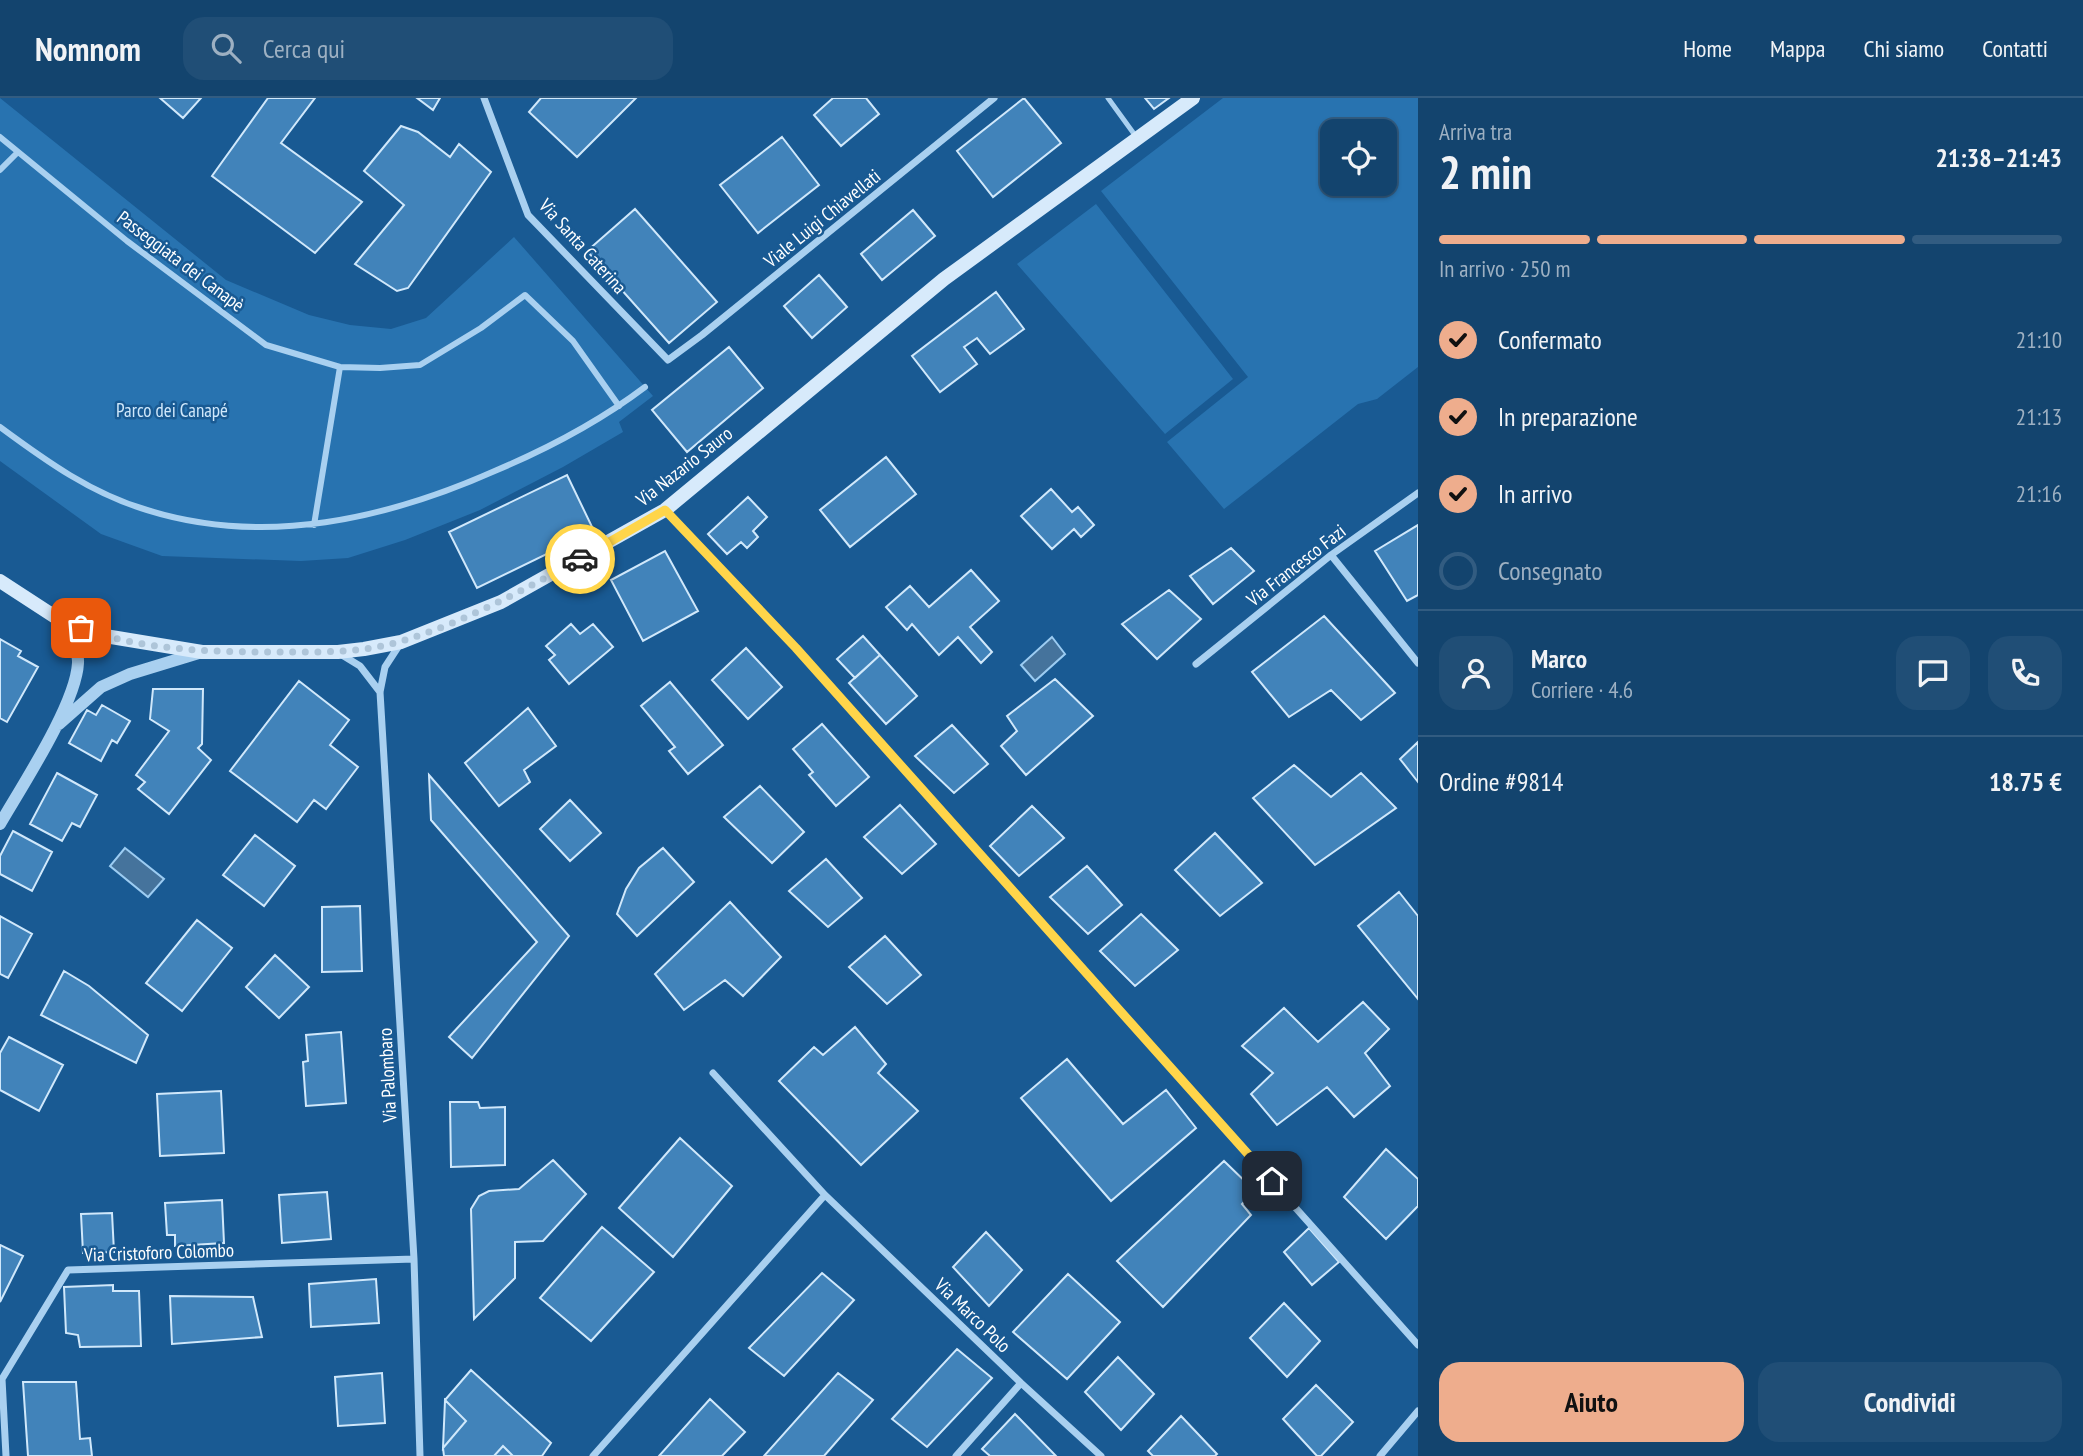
<!DOCTYPE html>
<html lang="it">
<meta charset="utf-8">
<style>
body{margin:0;font-family:"PT Sans Narrow",sans-serif;background:#204e76;color:#f1f3f6;height:100vh;display:flex;flex-direction:column;font-size:26px;white-space:nowrap}
*{box-sizing:border-box;margin:0}
p{font-size:23px;color:#9db0c2}
.icon{flex:none;width:38px;height:38px;fill:none;stroke:currentColor;stroke-width:2;stroke-linecap:round;stroke-linejoin:round}
.map{position:relative;flex:1;overflow:hidden}
.drawer{display:flex;flex-direction:column;background:#13446e;width:665px}
.drawer>*{flex:none}
.buttons{position:absolute;left:1320px;top:21px;display:grid;gap:14px}
.buttons a{display:grid;place-items:center;width:77px;height:77px;border-radius:14px;background:#13446e;box-shadow:0 2px 5px #0004,0 0 0 2px #325c81;font-size:35px}
.pin{position:absolute;display:grid;place-items:center;width:60px;height:60px;color:#fff;margin:-30px;border-radius:14px;box-shadow:0 4px 10px #0006}
.courier{position:absolute;display:grid;place-items:center;width:70px;height:70px;margin:-35px;border:5px solid #ffd54a;border-radius:50%;background:#fff;color:#222;box-shadow:0 2px 9px #0007}
.headline em{font-style:normal;font-weight:700}
.headline div{display:flex;flex-direction:column-reverse}
.headline{display:flex;align-items:center;justify-content:space-between;height:119px;padding:0 21px}
h1{font-size:46px;font-weight:700;line-height:52px}
.bar{display:grid;grid-template-columns:repeat(4,1fr);gap:10px 7px;align-content:center;height:84px;padding:0 21px}
.bar i{height:9px;border-radius:5px;background:#325c81}
.bar .active{background:#eead8d}
.bar p{grid-column:span 4}
.line{display:flex;align-items:center;gap:18px;padding:0 21px;border-top:2px solid #325c81}
.line div{flex:1}
.round{display:grid;place-items:center;flex:none;width:74px;height:74px;border-radius:21px;background:#204e76}
ol{padding:0 21px;list-style:none}
li{display:flex;align-items:center;gap:21px;height:77px}
li p{margin-inline-start:auto}
li .icon{padding:7px;border-radius:50%;background:#eead8d;color:#111;stroke-width:4}
li:last-child{color:#9db0c2}
li i{width:38px;height:38px;border:4px solid #325c81;border-radius:50%}
.primary-button{display:flex;gap:14px;margin-top:auto;padding:14px 21px}
.primary-button a{flex:1;height:80px;border-radius:21px;background:#eead8d;color:#111;font-size:28px;font-weight:700;line-height:80px;text-align:center}
.primary-button a+a{background:#204e76;color:#f1f3f6}
header{display:flex;align-items:center;gap:42px;box-sizing:border-box;height:98px;padding:0 35px;background:#13446e;border-bottom:2px solid #325c81}
header strong{font-size:33px}
nav{display:flex;gap:38px;margin-inline-start:auto;font-size:24px}
.search{width:490px;height:63px;background:#204e76;display:flex;align-items:center;gap:18px;box-sizing:border-box;padding:0 24px;border-radius:21px;color:#9db0c2;font-size:26px}
main{display:flex;flex:1;min-height:0}
.map>svg:first-child{display:block}
.green{fill:#2873b0;fill-rule:evenodd}
.water{fill:#45739c;stroke:#9cccf2;stroke-width:2}
.building{fill:#4183ba;stroke:#d0e8fb;stroke-width:2}
.lines{fill:none;stroke-linecap:round;stroke-linejoin:round}
.service{stroke:#a9d0f0;stroke-width:5}
.pedestrian{stroke:#a9d0f0;stroke-width:6}
.minor{stroke:#a9d0f0;stroke-width:7}
.tertiary{stroke:#a9d0f0;stroke-width:12}
.secondary{stroke:#d7eafb;stroke-width:14}
.done{stroke:#aec5d9;stroke-width:7;stroke-dasharray:0 12.6}
.route{stroke:#ffd54a;stroke-width:9}
.labels{text-anchor:middle;stroke-width:5;stroke-linejoin:round;paint-order:stroke}
.street-label{font-size:19px;fill:#fff;stroke:#195a93}
.park-label{font-size:19px;fill:#d0e8fb;stroke:#195a93}
</style>
<header>
<strong>Nomnom</strong>
<div class="search"><svg class="icon" aria-label="search" viewBox="0 0 24 24"><circle cx="10" cy="10" r="6"/><path d="M15 15l6 6"/></svg>Cerca qui</div>
<nav><a>Home</a><a>Mappa</a><a>Chi siamo</a><a>Contatti</a></nav>
</header>
<main>
<div class="map">
<svg width="1418" height="1358" viewBox="0 0 1418 1358">
<rect width="100%" height="100%" fill="#195a93"/>
<path class="green" d="M0,0L226,182L309,217L350,227L391,231L426,220L514,139L653,298L619,324L623,334L563,369L480,412L405,442L348,460L301,463L162,458L101,436L0,363Z
M1223,0H1418V269L1377,301L1358,306L1224,411L1167,344L1248,279L1101,93ZM1332,33H1384V86H1332Z
M1096,106L1233,281L1165,336L1017,166Z"/>
<path class="water" d="M1052,539L1065,556L1035,583L1021,567Z
M125,750L164,781L148,799L110,768Z"/>
<path class="building" d="M160,0H201L183,20Z
M268,0H315L281,45L362,104L315,155L212,78Z
M417,0H440L433,12Z
M541,0H636L577,59L529,14Z
M833,0H866L879,16L841,48L814,17Z
M1024,0L1061,45L993,99L957,53Z
M1145,0H1169L1154,11Z
M401,28L418,34L450,59L459,46L491,74L408,190L397,193L355,166L404,107L364,73Z
M782,39L819,87L758,135L720,87Z
M635,111L717,204L669,245L587,153Z
M913,112L935,138L882,182L861,156Z
M819,177L847,209L812,240L784,208Z
M996,194L1024,231L990,256L977,240L964,249L977,266L940,294L912,258Z
M729,249L763,290L687,354L652,312Z
M886,359L916,396L850,449L820,412Z
M567,377L594,433L477,490L449,434Z
M1051,391L1072,414L1078,409L1094,427L1081,439L1074,431L1052,451L1021,418Z
M748,399L767,419L753,433L758,439L747,450L741,444L727,456L708,436Z
M1418,427V497L1407,503L1375,453Z
M1231,450L1254,473L1213,506L1190,478Z
M665,453L698,513L643,543L611,482Z
M971,472L999,503L970,529L992,554L981,565L958,539L939,557L912,526L907,532L886,509L910,488L929,509Z
M1169,492L1201,521L1157,561L1122,526Z
M1324,518L1395,595L1361,622L1331,592L1289,619L1252,574Z
M571,526L580,536L593,526L613,549L569,586L549,562L555,557L546,548Z
M863,538L880,557L855,580L837,561Z
M0,541L21,553L18,558L38,569L7,624L0,620Z
M746,550L782,589L748,621L712,582Z
M880,557L917,598L886,626L849,585Z
M1055,581L1093,618L1026,677L1001,648L1017,633L1007,618Z
M299,583L349,622L330,647L358,669L326,711L314,702L297,724L230,673Z
M670,584L723,647L688,676L669,653L675,649L641,608Z
M153,591H203L202,646L198,650L211,662L169,716L138,691L145,684L136,677L169,633L150,621Z
M102,607L130,623L117,645L112,642L101,663L69,645L87,612L96,617Z
M528,610L556,648L524,672L530,684L499,708L465,665Z
M822,626L869,679L836,708L809,677L813,674L793,651Z
M952,627L988,666L954,695L915,658Z
M1418,644V684L1400,661Z
M1294,667L1331,699L1361,675L1396,710L1315,767L1253,700Z
M57,675L97,697L80,729L72,725L62,743L30,726Z
M429,677L569,838L472,960L449,939L537,844L431,722Z
M760,688L804,734L772,765L724,719Z
M570,702L601,735L570,763L540,731Z
M900,707L936,746L902,776L864,739Z
M1032,708L1064,740L1019,778L990,748Z
M13,733L52,754L32,793L0,776V758Z
M1215,735L1262,785L1220,818L1175,772Z
M255,737L295,768L264,808L223,777Z
M663,750L694,784L637,838L617,816L626,791L639,770Z
M826,761L862,800L828,829L789,793Z
M1087,768L1122,807L1088,836L1050,799Z
M1399,794L1418,818V901L1358,828Z
M730,804L781,859L743,898L725,882L684,912L655,876Z
M360,808L362,873L322,874V809Z
M1141,816L1178,852L1135,888L1100,853Z
M0,818L32,836L8,880L0,876Z
M197,822L232,850L182,913L146,885Z
M885,838L921,877L887,906L849,869Z
M275,857L309,889L279,920L246,889Z
M64,873L89,888L148,937L136,965L41,917Z
M1363,904L1389,931L1365,955L1390,988L1354,1019L1327,989L1277,1027L1251,996L1273,975L1242,948L1284,910L1318,944Z
M855,929L886,966L878,975L918,1013L861,1067L779,983L814,949L823,957Z
M341,934L346,1005L306,1008L303,964L308,963L306,937Z
M9,939L63,967L39,1013L0,992V955Z
M1067,961L1123,1026L1166,992L1196,1030L1111,1103L1021,1000Z
M221,993L224,1055L160,1058L157,996Z
M450,1004H478L480,1010L505,1009V1067L451,1069Z
M680,1040L732,1088L673,1159L619,1110Z
M1386,1051L1418,1081V1108L1386,1141L1344,1099Z
M553,1062L586,1096L543,1143L515,1144V1180L474,1221L471,1111L479,1098L489,1093L519,1091Z
M1224,1063L1255,1093L1242,1106L1251,1117L1163,1209L1117,1163Z
M327,1094L331,1141L282,1145L279,1097Z
M222,1102L224,1145L175,1148V1137H167L165,1105Z
M112,1115L114,1154L83,1155L81,1116Z
M602,1129L654,1174L591,1243L540,1200Z
M1309,1130L1339,1164L1312,1187L1284,1154Z
M986,1134L1022,1172L989,1208L953,1169Z
M0,1147L23,1158L0,1204Z
M822,1175L854,1202L784,1278L749,1250Z
M1068,1176L1120,1224L1067,1281L1013,1234Z
M376,1181L379,1225L311,1229L309,1186Z
M113,1187V1193H139L141,1248L80,1249L78,1237L66,1235L64,1189Z
M170,1198L253,1199L262,1239L172,1246Z
M1284,1205L1320,1243L1287,1279L1250,1240Z
M957,1251L992,1280L927,1349L892,1321Z
M1118,1259L1154,1296L1121,1332L1085,1294Z
M471,1272L551,1345L542,1358H513L503,1348L494,1358H444L443,1350L466,1323L445,1302Z
M382,1275L385,1325L338,1328L335,1279Z
M838,1275L873,1302L824,1358H764Z
M23,1284H76L80,1341L90,1340L92,1358H28Z
M1316,1287L1353,1324L1321,1358H1317L1283,1321Z
M710,1301L745,1334L722,1358H659Z
M445,1302L466,1323L443,1350Z
M1015,1316L1056,1358H990L982,1351Z
M1181,1318L1217,1356L1215,1358H1153L1148,1353Z
M503,1348L513,1358H494Z"/>
<g class="lines">
<path class="service" d="M1108,0L1137,40"/>
<path class="pedestrian" d="M0,39L127,143L266,247L340,269L380,270L420,267L481,230L525,197L573,243L619,308
M0,72L18,54
M0,329C46,363 92,396 147,412C266,449 387,421 497,372C549,350 600,323 645,289
M314,427L340,269"/>
<path class="minor" d="M484,0L528,117L668,262L702,237L994,0
M665,412L796,550L1418,1247
M1331,457L1418,565
M400,546L385,569L380,594L414,1161L420,1358
M342,557L360,568L380,594
M1196,566L1331,457L1418,395
M713,975L825,1097
M6,1358L2,1281L68,1172L414,1161
M593,1358L825,1097L1021,1285L1101,1358
M956,1358L1021,1285
M1380,1358L1418,1313"/>
<path class="tertiary" d="M59,626L101,589L130,576L202,554
M0,726C22,688 76,606 78,565C79,553 68,535 63,524"/>
<path class="secondary" d="M0,483L63,524L99,537L202,554H338L364,551L401,544L501,504L665,412L944,181L1193,0"/>
</g>
<g class="lines">
<path class="done" d="M81,530C144,553 214,554 281,554C321,554 363,555 402,543C463,525 525,491 580,461"/>
<path class="route" d="M580,461L665,412L796,550L1272,1083"/>
</g>
<g class="labels">
<g class="street-label">
<text transform="translate(822 120) rotate(-39)" y="7">Viale Luigi Chiavellati</text>
<text transform="translate(583 148) rotate(48)" y="7">Via Santa Caterina</text>
<text transform="translate(181 163) rotate(37)" y="7">Passeggiata dei Canapè</text>
<text transform="translate(684 368) rotate(-38)" y="7">Via Nazario Sauro</text>
<text transform="translate(1296 467) rotate(-38)" y="7">Via Francesco Fazi</text>
<text transform="translate(387 977) rotate(-93)" y="7">Via Palombaro</text>
<text transform="translate(159 1154) rotate(-2)" y="7">Via Cristoforo Colombo</text>
<text transform="translate(973 1217) rotate(44)" y="7">Via Marco Polo</text>
</g>
<g class="park-label">
<text x="172" y="319">Parco dei Canapé</text>
</g>
</g>
</svg>
<div class="buttons">
<a><svg class="icon" aria-label="locate" viewBox="0 0 24 24"><circle cx="12" cy="12" r="6"/><path d="M12 2v4M12 18v4M2 12h4M18 12h4"/></svg></a>
</div>
<div class="pin" style="left:81px;top:530px;background:#ea580c"><svg class="icon" aria-label="bag" viewBox="0 0 24 24"><path d="M5 8h14l-1 12H6zM9 8a3 3 0 0 1 6 0"/></svg></div>
<div class="pin" style="left:1272px;top:1083px;background:#1f2937"><svg class="icon" aria-label="home" viewBox="0 0 24 24"><path d="M3 11l9-7 9 7M6 9v11h12V9"/></svg></div>
<div class="courier" style="left:580px;top:461px"><svg class="icon" aria-label="car" viewBox="0 0 24 24"><path d="M5 17H2v-5l4-1 3-4h7l3 4 3 1v5h-3M9 17h6M6 11h13"/><circle cx="7" cy="17" r="2"/><circle cx="17" cy="17" r="2"/></svg></div>
</div>
<section class="drawer">
<div class="headline"><div><h1>2 min</h1><p>Arriva tra</p></div><em>21:38–21:43</em></div>
<div class="bar"><i class="active"></i><i class="active"></i><i class="active"></i><i></i><p>In arrivo · 250 m</p></div>
<ol>
<li><svg class="icon" aria-label="check" viewBox="0 0 24 24"><path d="M5 12l5 5 9-10"/></svg>Confermato<p>21:10</p></li>
<li><svg class="icon" aria-label="check" viewBox="0 0 24 24"><path d="M5 12l5 5 9-10"/></svg>In preparazione<p>21:13</p></li>
<li><svg class="icon" aria-label="check" viewBox="0 0 24 24"><path d="M5 12l5 5 9-10"/></svg>In arrivo<p>21:16</p></li>
<li><i></i>Consegnato</li>
</ol>
<div class="line" style="height:126px"><a class="round"><svg class="icon" aria-label="person" viewBox="0 0 24 24"><circle cx="12" cy="8" r="4"/><path d="M4 21q1-7 8-7t8 7"/></svg></a><div><b>Marco</b><p>Corriere · 4.6</p></div><a class="round"><svg class="icon" aria-label="chat" viewBox="0 0 24 24"><path d="M4 5h16v11H9l-5 4z"/></svg></a><a class="round"><svg class="icon" aria-label="phone" viewBox="0 0 24 24"><path d="M5 4h4l2 5-3 2q2 4 5 5l2-3 5 2v4C11 20 4 13 5 4z"/></svg></a></div>
<div class="line" style="height:91px"><div>Ordine #9814</div><b>18.75 €</b></div>
<div class="primary-button"><a>Aiuto</a><a>Condividi</a></div>
</section>
</main>
